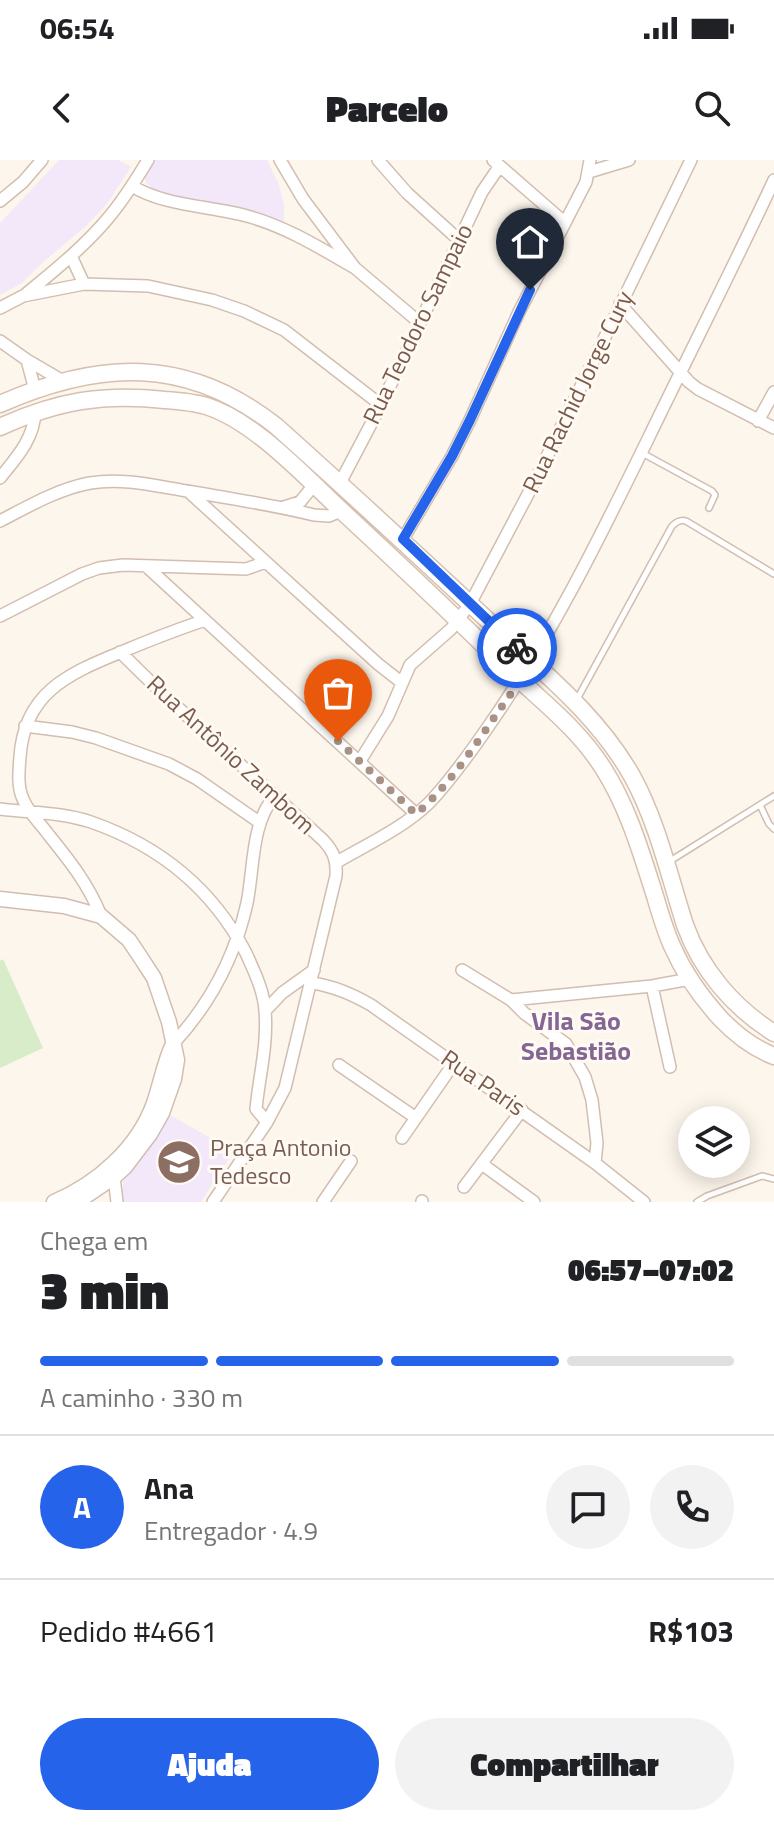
<!DOCTYPE html>
<html lang="pt">
<meta charset="utf-8">
<style>
body{margin:0;font-family:"Titillium Web",sans-serif;background:#f2f2f2;color:#202124;height:100vh;display:flex;flex-direction:column;font-size:30px;white-space:nowrap}
*{box-sizing:border-box;margin:0}
p{font-size:26px;color:#757577}
.icon{flex:none;width:44px;height:44px;fill:none;stroke:currentColor;stroke-width:2;stroke-linecap:round;stroke-linejoin:round}
.map{position:relative;height:1042px;overflow:hidden}
.sheet{display:flex;flex-direction:column;background:#fff;flex:1}
.sheet>*{flex:none}
.buttons{position:absolute;left:678px;top:946px;display:grid;gap:16px}
.buttons a{display:grid;place-items:center;width:72px;height:72px;border-radius:50%;background:#fff;box-shadow:0 4px 20px #0003;font-size:40px}
.pin{position:absolute;display:grid;place-items:center;width:68px;height:68px;color:#fff;margin:-82px -34px;border-radius:50% 50% 50% 0;rotate:-45deg;box-shadow:0 0 8px #0007}
.pin .icon{rotate:45deg}
.courier{position:absolute;display:grid;place-items:center;width:80px;height:80px;margin:-40px;border:6px solid #2563eb;border-radius:50%;background:#fff;color:#222;box-shadow:0 2px 10px #0007}
.headline em{font-style:normal;font-weight:800}
.headline div{display:flex;flex-direction:column-reverse}
.headline{display:flex;align-items:center;justify-content:space-between;height:136px;padding:0 40px}
h1{font-size:52px;font-weight:800;line-height:60px}
.bar{display:grid;grid-template-columns:repeat(4,1fr);gap:12px 8px;align-content:center;height:96px;padding:0 40px}
.bar i{height:10px;border-radius:6px;background:#e0e0e0}
.bar .on{background:#2563eb}
.bar p{grid-column:span 4}
.line{display:flex;align-items:center;gap:20px;padding:0 40px;border-top:2px solid #e0e0e0}
.line div{flex:1}
.round{display:grid;place-items:center;flex:none;width:84px;height:84px;border-radius:42px;background:#f2f2f2}
.primary-button{display:flex;gap:16px;margin-top:auto;padding:16px 40px}
.primary-button a{flex:1;height:92px;border-radius:48px;background:#2563eb;color:#fff;font-size:32px;font-weight:800;line-height:92px;text-align:center}
.primary-button a+a{background:#f2f2f2;color:#202124}
.status{display:flex;justify-content:space-between;align-items:center;height:56px;padding:0 40px;background:#fff;direction:ltr}
.status svg{height:22px;fill:currentColor}
header{display:flex;justify-content:space-between;align-items:center;height:104px;padding:0 40px;background:#fff;font-size:36px;font-weight:800}
.map>svg:first-child{display:block}
.education{fill:#f3e8fa}
.green{fill:#d8ecc9}
.lines{fill:none;stroke-linecap:round;stroke-linejoin:round}
.service-casing{stroke:#d1beb0;stroke-width:8}
.minor-casing{stroke:#d1beb0;stroke-width:14}
.tertiary-casing{stroke:#d1beb0;stroke-width:17}
.secondary-casing{stroke:#d6c0b0;stroke-width:19}
.service{stroke:#fff;stroke-width:5}
.minor{stroke:#fff;stroke-width:11}
.tertiary{stroke:#fff;stroke-width:14}
.secondary{stroke:#fff;stroke-width:16}
.done{stroke:#a89285;stroke-width:8;stroke-dasharray:0 14.4}
.route{stroke:#2563eb;stroke-width:10}
.labels{text-anchor:middle;stroke-width:6;stroke-linejoin:round;paint-order:stroke}
.street-label{font-size:24px;fill:#7a5c4d;stroke:#fffaf3}
.education-label{font-size:24px;fill:#785e54;stroke:#fffaf3;text-anchor:start}
.neighbourhood-label{font-size:26px;font-weight:bold;fill:#846695;stroke:#fffaf3}
</style>
<div class="status"><b>06:54</b><svg viewBox="0 0 49 12"><path d="M0 12V9h3v3zM5 12V6h3v6zM10 12V3h3v9zM15 12V0h3v12zM26 1h20v11H26zM47 4h2v5h-2z"/></svg></div>
<header><svg class="icon" aria-label="back" viewBox="0 0 24 24"><path d="M15 5l-7 7 7 7"/></svg>Parcelo<svg class="icon" aria-label="search" viewBox="0 0 24 24"><circle cx="10" cy="10" r="6"/><path d="M15 15l6 6"/></svg></header>
<div class="map">
<svg width="774" height="1042" viewBox="0 0 774 1042">
<rect width="100%" height="100%" fill="#fdf6ec"/>
<path class="education" d="M59,0H118L131,7L107,44L86,66L42,103L22,123L0,135V63Z
M153,0H267L279,25L284,45V62L156,32L146,23L144,14Z
M168,954L234,991L201,1042H121L124,1014Z"/>
<path class="green" d="M3,799L43,888L0,908V801Z"/>
<g class="lines">
<g class="service-casing">
<path id="service" d="M642,293L712,331L715,335L709,348
M576,541L672,366C676,362 680,359 686,361L774,414
M760,645L769,664L774,669
M670,701L774,636
M697,1042L707,1036L762,1016L774,1019"/>
</g>
<g class="minor-casing">
<path id="minor" d="M280,0L303,39L355,108L420,163
M378,0L407,33L459,80
M493,0L564,62
M589,12L629,0
M132,26C164,46 211,46 247,56C287,67 320,88 355,108
M0,41L23,22L42,0
M71,96L84,124
M26,134C55,110 85,86 109,57C124,39 136,20 148,0
M620,144L689,222L698,229L774,268
M0,148L23,136L84,124L148,126L212,140L244,151L284,170L381,245
M0,181L27,200L63,221
M27,200L35,230
M758,261L774,232
M0,318C16,298 34,279 35,252
M340,323L381,245L482,32L499,7
M190,333L378,504L401,522
M284,347L300,342L314,325
M0,361C29,346 58,329 90,323C125,317 159,327 193,332C234,339 274,345 314,355L329,356L341,351
M403,379L452,296L470,260L519,152L586,22L590,0
M146,406L416,654
M0,456L82,414L99,408L123,405L246,409L266,402
M120,492L162,533L323,680C334,692 337,700 336,716L285,928L267,962L213,1042
M25,566L72,572L96,578L169,604L197,619L259,662
M360,601L388,556L410,505L451,469L470,444L536,319L691,0
M0,649C30,653 62,652 91,662C160,686 212,728 246,793C254,811 264,831 265,851C268,884 259,917 256,949L267,962
M337,702C368,684 403,668 429,643C451,620 470,593 488,567C551,477 599,379 647,281C689,194 733,108 774,20
M101,756C89,725 69,700 48,674C40,663 28,652 23,639C17,626 19,610 20,597C24,534 67,514 119,493C147,481 176,470 205,460
M462,810L511,840L524,853L566,884L585,917L592,940L597,983L595,1003
M312,823C334,826 352,834 371,845L595,1003L644,1042
M652,826L670,907
M511,840L652,826L690,819
M265,851L282,833L314,810
M173,884C211,843 235,797 247,743C254,709 251,662 275,636
M339,905L416,958
M402,978L454,903
M482,1004L534,1042
M111,1011L114,1017L117,1042
M464,1027L522,950
M323,1042L351,1001
M422,1042V1041"/>
</g>
<g class="tertiary-casing">
<path id="tertiary" d="M0,739L64,746L101,756L129,780L141,798L154,818L169,862L177,900L174,919L162,953L150,974L125,1007L114,1017L77,1042
M54,1042C97,1024 138,988 154,943C161,923 164,903 173,884"/>
</g>
<g class="secondary-casing">
<path id="secondary" d="M0,244C100,200 187,196 276,266C350,332 423,400 496,468C545,514 598,556 632,616C657,661 669,715 685,765C701,810 734,848 774,873
M0,267C57,241 103,233 165,240C179,241 193,242 206,246C255,261 307,319 344,353C399,404 453,455 507,508C540,540 577,567 603,608C628,647 641,692 655,736C660,753 665,771 673,788C684,813 701,837 720,858C735,874 753,888 774,896"/>
</g>
<use href="#service" class="service"/>
<use href="#minor" class="minor"/>
<use href="#tertiary" class="tertiary"/>
<use href="#secondary" class="secondary"/>
</g>
<g class="lines">
<path class="done" d="M338,581L416,654C444,630 466,599 487,568C502,546 518,525 532,501L517,488"/>
<path class="route" d="M517,488L403,379L452,296L470,260L530,130"/>
</g>
<defs>
<g id="school-disc" transform="scale(2.3)"><circle r="9.5" fill="#8d6e63" stroke="#fffaf3"/><path d="M0-5L7-2L0 1L-7-2ZM-4 1L0 2.5L4 1V4Q0 6-4 4Z" fill="#fff"/></g>
</defs>
<g fill-rule="evenodd">
<use href="#school-disc" x="179" y="1002"/>
</g>
<g class="labels">
<g class="street-label">
<text transform="translate(418 164) rotate(-64)" y="8">Rua Teodoro Sampaio</text>
<text transform="translate(578 232) rotate(-64)" y="8">Rua Rachid Jorge Cury</text>
<text transform="translate(231 595) rotate(43)" y="8">Rua Antônio Zambom</text>
<text transform="translate(483 923) rotate(35)" y="8">Rua Paris</text>
</g>
<g class="education-label">
<text x="210" y="996">Praça Antonio<tspan x="210" dy="28">Tedesco</tspan></text>
</g>
<g class="neighbourhood-label">
<text x="576" y="870">Vila São<tspan x="576" dy="30">Sebastião</tspan></text>
</g>
</g>
</svg>
<div class="buttons">
<a><svg class="icon" aria-label="layers" viewBox="0 0 24 24"><path d="M12 4l9 5-9 5-9-5zM3 14l9 5 9-5"/></svg></a>
</div>
<div class="pin" style="left:338px;top:581px;background:#ea580c"><svg class="icon" aria-label="bag" viewBox="0 0 24 24"><path d="M5 8h14l-1 12H6zM9 8a3 3 0 0 1 6 0"/></svg></div>
<div class="pin" style="left:530px;top:130px;background:#1f2937"><svg class="icon" aria-label="home" viewBox="0 0 24 24"><path d="M3 11l9-7 9 7M6 9v11h12V9"/></svg></div>
<div class="courier" style="left:517px;top:488px"><svg class="icon" aria-label="bike" viewBox="0 0 24 24"><circle cx="6" cy="16" r="4"/><circle cx="18" cy="16" r="4"/><path d="M6 16l4-8h5l3 8M10 8l3 8H6M13 5h3"/></svg></div>
</div>
<section class="sheet">
<div class="headline"><div><h1>3 min</h1><p>Chega em</p></div><em>06:57–07:02</em></div>
<div class="bar"><i class="on"></i><i class="on"></i><i class="on"></i><i></i><p>A caminho · 330 m</p></div>
<div class="line" style="height:144px"><b class="round" style="background:#2563eb;color:#fff">A</b><div><b>Ana</b><p>Entregador · 4.9</p></div><a class="round"><svg class="icon" aria-label="chat" viewBox="0 0 24 24"><path d="M4 5h16v11H9l-5 4z"/></svg></a><a class="round"><svg class="icon" aria-label="phone" viewBox="0 0 24 24"><path d="M5 4h4l2 5-3 2q2 4 5 5l2-3 5 2v4C11 20 4 13 5 4z"/></svg></a></div>
<div class="line" style="height:104px"><div>Pedido #4661</div><b>R$103</b></div>
<div class="primary-button"><a>Ajuda</a><a>Compartilhar</a></div>
</section>
